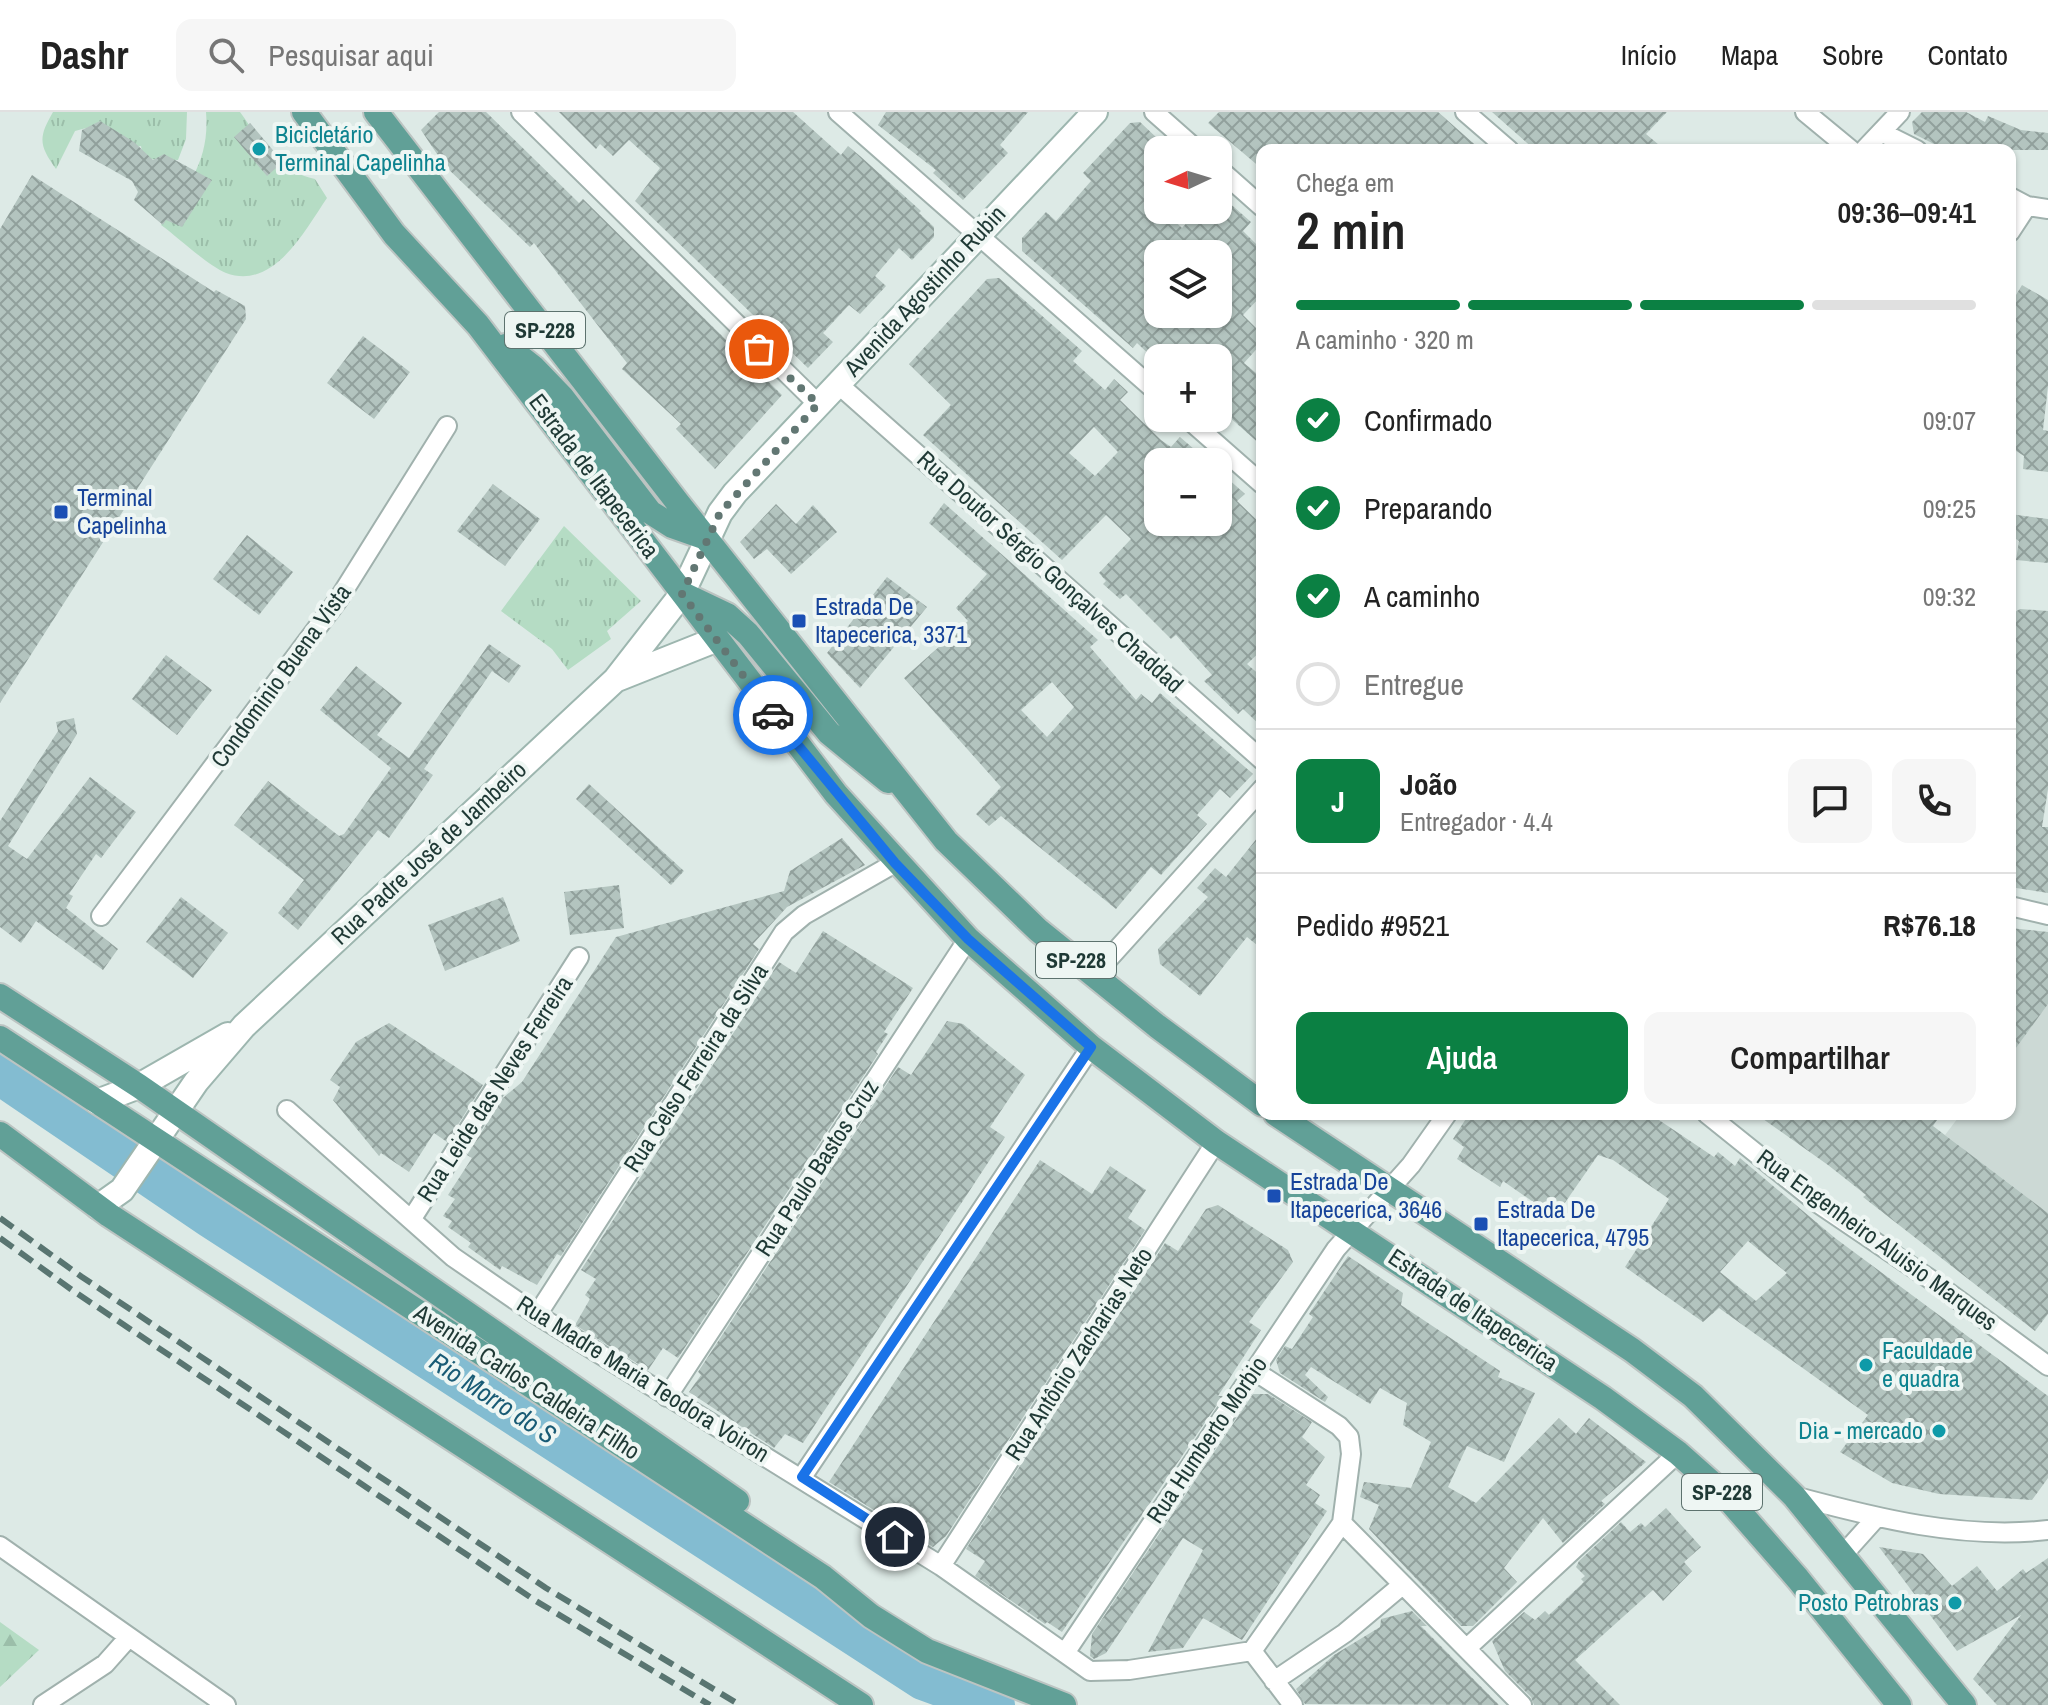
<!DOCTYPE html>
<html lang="pt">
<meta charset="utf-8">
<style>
body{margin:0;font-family:"Archivo Narrow",sans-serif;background:#f6f6f6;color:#222;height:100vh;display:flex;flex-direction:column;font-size:30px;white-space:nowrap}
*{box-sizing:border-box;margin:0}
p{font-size:26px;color:#767676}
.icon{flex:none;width:44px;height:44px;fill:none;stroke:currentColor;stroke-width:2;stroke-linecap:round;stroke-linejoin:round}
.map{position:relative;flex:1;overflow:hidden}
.sheet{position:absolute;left:1256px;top:32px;width:760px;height:976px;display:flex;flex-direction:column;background:#fff;border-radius:16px;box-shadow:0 2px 6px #0004}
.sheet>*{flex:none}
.needle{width:52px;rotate:266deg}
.buttons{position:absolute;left:1144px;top:24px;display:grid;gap:16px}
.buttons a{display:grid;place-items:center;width:88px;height:88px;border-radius:16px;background:#fff;box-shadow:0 2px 6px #0004;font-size:40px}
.pin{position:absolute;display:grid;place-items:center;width:68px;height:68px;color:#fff;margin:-34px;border:4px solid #fff;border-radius:50%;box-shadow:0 2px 8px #0007}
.courier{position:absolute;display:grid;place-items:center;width:80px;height:80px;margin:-40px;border:6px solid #1a73e8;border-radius:50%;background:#fff;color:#222;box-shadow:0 2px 10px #0007}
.head em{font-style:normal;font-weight:600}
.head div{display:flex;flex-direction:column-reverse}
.head{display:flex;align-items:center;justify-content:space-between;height:136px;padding:0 40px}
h1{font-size:52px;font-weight:600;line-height:60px}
.bar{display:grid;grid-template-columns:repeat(4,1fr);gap:12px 8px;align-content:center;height:96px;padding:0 40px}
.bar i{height:10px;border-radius:6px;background:#e0e0e0}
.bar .current{background:#0b8043}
.bar p{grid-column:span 4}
.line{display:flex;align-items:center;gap:20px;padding:0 40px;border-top:2px solid #e0e0e0}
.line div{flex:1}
.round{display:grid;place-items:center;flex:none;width:84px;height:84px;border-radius:16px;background:#f6f6f6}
ol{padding:0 40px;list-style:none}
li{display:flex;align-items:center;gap:24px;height:88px}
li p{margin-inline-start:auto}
li .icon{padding:8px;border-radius:50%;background:#0b8043;color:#fff;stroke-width:4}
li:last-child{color:#767676}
li i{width:44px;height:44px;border:4px solid #e0e0e0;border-radius:50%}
.cta{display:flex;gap:16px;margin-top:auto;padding:16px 40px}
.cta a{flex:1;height:92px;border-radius:16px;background:#0b8043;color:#fff;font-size:32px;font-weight:600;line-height:92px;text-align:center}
.cta a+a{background:#f6f6f6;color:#222}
header{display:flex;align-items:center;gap:48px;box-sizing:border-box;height:112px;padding:0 40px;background:#fff;border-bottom:2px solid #e0e0e0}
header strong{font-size:38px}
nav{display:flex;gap:44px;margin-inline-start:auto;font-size:28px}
.search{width:560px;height:72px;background:#f6f6f6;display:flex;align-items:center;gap:20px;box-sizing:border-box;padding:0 28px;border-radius:16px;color:#767676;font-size:30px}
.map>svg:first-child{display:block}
.built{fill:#ccd9d5}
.grass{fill:url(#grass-tufts)}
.forest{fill:url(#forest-firs)}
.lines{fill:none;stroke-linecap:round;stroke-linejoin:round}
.river{stroke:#83bcd1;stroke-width:42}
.building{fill:url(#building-cross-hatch);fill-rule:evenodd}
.minor-casing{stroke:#a0b1ad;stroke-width:22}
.secondary-casing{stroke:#9db6af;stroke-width:28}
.primary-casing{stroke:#bcc4c2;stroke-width:28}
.minor{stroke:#fff;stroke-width:18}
.secondary{stroke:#fff;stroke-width:24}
.primary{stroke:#61a097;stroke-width:24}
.rail{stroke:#597571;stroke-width:6;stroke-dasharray:16 8;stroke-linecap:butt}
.done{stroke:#627773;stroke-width:8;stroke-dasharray:0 14.4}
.route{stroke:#1a73e8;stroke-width:10}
.culture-dot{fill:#0f9aa8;stroke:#eef6f3;stroke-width:3}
.transit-dot{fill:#1a4fb4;stroke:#eef6f3;stroke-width:3}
.labels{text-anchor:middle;stroke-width:8;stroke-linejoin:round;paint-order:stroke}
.shield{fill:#eef6f3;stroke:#5d726e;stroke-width:2}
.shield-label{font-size:22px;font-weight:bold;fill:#1f3935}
.culture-label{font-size:24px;fill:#0d838f;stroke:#eef6f3;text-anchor:start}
.street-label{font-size:24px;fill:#1f3935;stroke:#eef6f3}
.transit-label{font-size:24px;fill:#164399;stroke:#eef6f3;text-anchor:start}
.water-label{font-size:26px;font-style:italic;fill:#195b75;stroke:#eef6f3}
</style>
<header>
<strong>Dashr</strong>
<div class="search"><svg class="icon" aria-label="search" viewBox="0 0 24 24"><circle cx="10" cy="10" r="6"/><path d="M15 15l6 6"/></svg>Pesquisar aqui</div>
<nav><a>Início</a><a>Mapa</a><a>Sobre</a><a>Contato</a></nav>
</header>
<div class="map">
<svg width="2048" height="1593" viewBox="0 0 2048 1593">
<defs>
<pattern id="grass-tufts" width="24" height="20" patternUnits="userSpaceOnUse" patternTransform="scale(2)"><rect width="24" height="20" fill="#b5dcc4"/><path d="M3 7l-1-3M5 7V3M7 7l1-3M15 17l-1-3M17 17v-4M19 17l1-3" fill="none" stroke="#9bbea9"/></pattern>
<pattern id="forest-firs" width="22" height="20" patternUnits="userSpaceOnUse" patternTransform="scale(2)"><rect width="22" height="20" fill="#b5dcc4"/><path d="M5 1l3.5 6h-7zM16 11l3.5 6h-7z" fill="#9bbea9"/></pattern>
<pattern id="building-cross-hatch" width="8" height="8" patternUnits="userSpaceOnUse" patternTransform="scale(2)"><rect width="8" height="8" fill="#b3c4bf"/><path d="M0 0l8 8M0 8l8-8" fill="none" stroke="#91a09c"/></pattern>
</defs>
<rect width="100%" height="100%" fill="#ddeae6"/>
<path class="built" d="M2048,892V1101L1945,1023L1961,1002H2010V940Z"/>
<path class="grass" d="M53,0H187L186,27L178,48L143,47L141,34L125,38L90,15L75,19L56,57C39,33 38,26 53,0Z
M206,0H240C264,33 274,57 315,67L327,86C305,118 274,179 226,161C207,153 179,126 161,113C188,74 210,49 206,0Z
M564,414L641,489L607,519L611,527L568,558L552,537L501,499Z"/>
<path class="forest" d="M0,1510L39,1538L0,1575Z"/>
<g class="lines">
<path class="river" d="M0,962L211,1105L923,1567L994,1593"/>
</g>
<path class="building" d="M439,0H486L579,91L583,87L782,283L715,357L676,317L681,312L622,257L627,251L534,131L530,135L445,54L421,18Z
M559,0H793L841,43L848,34L860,44L921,99L919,101L934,115V125L912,148L899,136L875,164L886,174L860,202L849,193L823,221L833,230L808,256L635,89L660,56L629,28L613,44L600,32L596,37Z
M886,0H1028L1000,33L1008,41L963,88L933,61L936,58L878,13Z
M1219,0H1438L1481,38H1262V57L1208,11Z
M1492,0H1667L1646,22L1665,38H1535Z
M1922,0H1966L1985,10L1988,4L2021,18L2048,21V38H1946L1914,22L1912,10Z
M100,9L134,30L153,48L164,42L212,68L182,115L166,108L163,113L134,88L138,80L132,69L79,39L82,18Z
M1140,10L1158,27L1153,33L1158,38V98H1163L1182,116L1199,98H1218V81L1251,110L1243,119L1262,138V183L1243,203L1262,222V231L1244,251L1262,266V334L1218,295V246H1153L1137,231L1133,236L1022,139V126L1046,100L1056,109L1091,69L1083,61L1130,11ZM1158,142H1218V202H1158Z
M250,11L283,50L267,64L234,25Z
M32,63L214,180L216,178L245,194L246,207L0,591V117Z
M999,166L1082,239L1073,249L1105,278L1114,267L1128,280L1120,288L1161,328L1171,335L1180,325L1209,350H1158V410H1218V358L1245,382L1237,389L1262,413V538L1247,552L1262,565V615L1243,597L1238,602L1204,569L1212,563L1176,523L1171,527L1126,482L1120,487L1103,472L1106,469L1099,461L1131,427L1106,403L1062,448L923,323L951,293L909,252L987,167ZM1094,315L1118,340L1095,364L1069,341Z
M2022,173L2048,188V274L2043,318L2048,319V360L2023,357L2024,344L2010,335V193Z
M363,224L410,260L374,307L327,271Z
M493,372L540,407L505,454L457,419Z
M944,391L1098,528L1090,535L1136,588L1141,582L1152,591L1160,581L1253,662L1230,686L1220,677L1197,703L1207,712L1161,763L1151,755L1116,797L1001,704L989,714L976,702L1001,675L904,566L968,509L956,496L987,462L929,411ZM1052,570L1074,595L1047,625L1021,598Z
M776,392L796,412L813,393L837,420L791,462L767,437L754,447L740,430Z
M2010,402L2048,407V451L2016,448L2019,429L2010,423Z
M247,423L293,460L259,503L213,467Z
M887,465L927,495L860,576L827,541Z
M2020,497L2048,499V677L2042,715H2048V781L2010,775V503Z
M489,532L521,554L509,571L492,559L424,657L433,663L389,726L378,718L298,818L278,801L304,768L234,713L268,669L339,724L344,722L391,656L320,598L356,554L402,591L377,623L409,646Z
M166,543L212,578L177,623L132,587Z
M74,606L77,622L8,734L27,747L90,665L136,700L101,746L96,742L69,782L73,784L66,796L118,837L103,858L36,809L21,831L0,815V709L58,619L56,610Z
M589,672L684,759L671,773L576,687Z
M1262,720V837L1247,825L1200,884L1160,852L1158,837L1208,785L1197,776L1215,756L1226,765Z
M842,726L865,753L787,795L753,832L759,837L561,1144L557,1142L537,1173L502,1154L500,1158L468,1135L471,1131L448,1115L452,1109L443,1104L455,1087L448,1083L472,1046L467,1043L503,986L522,970L616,825L784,779L790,759Z
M619,773L624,816L570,823L564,780Z
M181,785L228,821L193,866L146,830Z
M503,785L520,829L445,859L428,813Z
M2010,816L2048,820V892L2010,944Z
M823,819L913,876L884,920L888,922L876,940L878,942L678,1246L663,1236L648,1258L575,1213L590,1187L585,1183L596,1167L581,1158L779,850L796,861Z
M947,909L963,912L1025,963L990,1015L1005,1025L803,1331L785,1322L774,1336L689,1280L701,1263L698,1260L898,955L911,963Z
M389,911L483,973L447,1030L434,1021L409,1060L381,1041L379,1044L333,988L340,975L330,968L356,930Z
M1469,1002H1650L1714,1045L1718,1040L1735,1054L1740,1046L1835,1126L2048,1284V1366L2032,1388L1939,1382L1892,1371L1840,1340L1868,1303L1719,1196L1703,1210L1625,1155L1669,1087L1613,1048L1598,1043L1555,1105L1503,1069L1500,1075L1457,1047L1464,1035L1453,1027ZM1748,1129L1787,1161L1756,1189L1720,1160Z
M1756,1002H1941L1933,1014L2048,1101V1202L2035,1219L1863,1085L1866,1083L1828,1053Z
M1040,1048L1092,1082L1110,1054L1146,1078L1128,1106L1145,1118L946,1424L933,1435L829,1370Z
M1218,1093L1288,1138L1293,1150L1249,1210L1261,1218L1218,1284H1223L1062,1520L1047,1510L1045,1512L975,1464L985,1449L966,1437L1165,1131L1178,1139L1206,1097Z
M1348,1144L1403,1181L1401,1193L1500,1259L1498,1265L1535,1281L1504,1350L1467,1334L1448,1375L1476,1391L1559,1306L1576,1322L1589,1306L1646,1350L1601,1389L1605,1392L1563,1431L1543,1406L1504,1456L1517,1470L1473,1514H1461L1369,1417L1379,1393L1360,1385L1364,1370L1411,1376L1431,1330L1403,1313L1407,1291L1380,1276L1370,1292L1311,1255L1305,1263L1328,1285L1325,1290L1280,1261L1276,1248L1285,1234L1292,1237L1313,1205L1309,1202Z
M1253,1282H1268L1312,1310L1302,1325L1325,1345L1306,1373L1320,1383L1315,1391L1327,1399L1242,1528L1203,1506L1183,1536L1148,1540L1203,1438L1183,1426L1106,1541L1094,1547L1090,1544L1092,1522Z
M1666,1396L1701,1435L1684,1450L1692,1459L1663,1489L1653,1478L1575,1548L1620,1593H1534L1531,1585L1505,1559L1492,1529L1524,1500L1535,1508L1545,1499L1549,1503L1584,1470L1581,1467L1585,1464L1576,1455L1579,1449L1621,1410L1630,1420L1641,1411L1645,1415Z
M1879,1435L1923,1442L1952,1474L1977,1454L1997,1479L2023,1457L2026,1461L2048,1446V1593H1997L1973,1567L2021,1503L1957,1539Z
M1412,1499L1427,1514H1421L1499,1593L1305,1592L1296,1577L1334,1543L1380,1515L1381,1507Z"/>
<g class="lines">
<g class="minor-casing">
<path id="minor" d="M521,0L818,292
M838,0L1158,281
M1154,0L1197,38
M1465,0L1509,38
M1805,0L1851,38
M1883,21L1917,38
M1864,38L1900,0
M1218,56L1262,95
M2010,85L2027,94L2048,97
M2010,120L2027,94
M838,272L1262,648
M1187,306L1262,372
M2010,794L2048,803
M101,804L338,488L447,314
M1094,863L1262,677
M287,998L453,1145L537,1203L941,1454L1090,1559L1129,1558L1252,1539L1293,1593
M1707,1002L1819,1092L1930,1167L2048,1254
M411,1108L579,845
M537,1203L784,820L804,803L895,751
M667,1285L968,827
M802,1365L1091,935
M1794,1384C1876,1406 1963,1428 2048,1418
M1342,1411L1522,1593
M0,1434L226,1593
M1841,1445L1876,1406
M941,1454L1216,1030
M1467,1536L1678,1341
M1252,1539L1342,1411L1351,1342L1349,1325L1339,1314L1253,1258
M1065,1541L1336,1137L1411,1053L1447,1002
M1274,1569L1345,1521L1401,1474
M43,1593L105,1552L129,1525"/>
</g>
<g class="secondary-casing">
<path id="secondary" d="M617,567L715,528
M97,990L139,974L228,923
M98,1095L122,1078L196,970L244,914L615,568L682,482L720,401L735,381L1095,0"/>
</g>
<g class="primary-casing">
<path id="primary" d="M304,0L394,122L478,213L836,682L968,827L1091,935L1216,1030L1603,1286L1678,1341L1723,1381L1798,1467L1899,1593
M376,0L678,391L946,729L1038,818L1157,914L1262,992
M506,234L534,256L562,285L650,400L672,414L706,426
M685,483L727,503L748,522L829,621L888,669
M0,884L139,974L737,1389
M0,926L823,1465L871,1504L927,1539L1064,1593
M1276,1002L1632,1238L1693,1284L1794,1384L1964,1593
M0,1022L109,1103L861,1593"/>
</g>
<use href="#minor" class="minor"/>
<use href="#secondary" class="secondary"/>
<use href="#primary" class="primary"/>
<path class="rail" d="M0,1106L82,1165L546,1476L740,1593
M0,1126L72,1178L536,1489L710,1593"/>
</g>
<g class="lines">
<path class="done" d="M759,237L818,292L720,401L682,482L773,603"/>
<path class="route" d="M773,603L895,751L968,827L1091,935L802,1365L895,1425"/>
</g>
<g class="culture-dot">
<circle cx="259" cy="37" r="8"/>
<circle cx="1866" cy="1253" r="8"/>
<circle cx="1939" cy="1319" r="8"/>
<circle cx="1955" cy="1491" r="8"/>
</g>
<g class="transit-dot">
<rect x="53" y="392" width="16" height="16" rx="4"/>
<rect x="791" y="501" width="16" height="16" rx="4"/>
<rect x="1266" y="1076" width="16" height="16" rx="4"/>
<rect x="1473" y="1104" width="16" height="16" rx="4"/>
</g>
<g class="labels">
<g class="shield">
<rect x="505" y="200" width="80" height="36" rx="6"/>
<rect x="1036" y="830" width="80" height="36" rx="6"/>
<rect x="1682" y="1362" width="80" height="36" rx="6"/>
</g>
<g class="shield-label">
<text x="545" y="226">SP-228</text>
<text x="1076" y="856">SP-228</text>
<text x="1722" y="1388">SP-228</text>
</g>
<g class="culture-label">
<text x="275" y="31">Bicicletário<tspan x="275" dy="28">Terminal Capelinha</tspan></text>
<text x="1882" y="1247">Faculdade<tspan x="1882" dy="28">e quadra</tspan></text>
<text x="1923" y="1327" text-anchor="end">Dia - mercado</text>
<text x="1939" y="1499" text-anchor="end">Posto Petrobras</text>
</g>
<g class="street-label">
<text transform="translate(925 179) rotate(-47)" y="8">Avenida Agostinho Rubin</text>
<text transform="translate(594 364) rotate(53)" y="8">Estrada de Itapecerica</text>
<text transform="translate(1050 460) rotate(42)" y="8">Rua Doutor Sérgio Gonçalves Chaddad</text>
<text transform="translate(281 564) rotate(-54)" y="8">Condominio Buena Vista</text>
<text transform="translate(429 741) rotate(-43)" y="8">Rua Padre José de Jambeiro</text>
<text transform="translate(696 956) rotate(-57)" y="8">Rua Celso Ferreira da Silva</text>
<text transform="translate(495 977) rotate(-57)" y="8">Rua Leide das Neves Ferreira</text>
<text transform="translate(817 1056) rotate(-57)" y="8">Rua Paulo Bastos Cruz</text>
<text transform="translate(1877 1128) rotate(36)" y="8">Rua Engenheiro Aluisio Marques</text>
<text transform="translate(1473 1198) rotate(34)" y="8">Estrada de Itapecerica</text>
<text transform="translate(1079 1242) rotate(-57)" y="8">Rua Antônio Zacharias Neto</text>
<text transform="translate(643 1267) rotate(32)" y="8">Rua Madre Maria Teodora Voiron</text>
<text transform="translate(527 1270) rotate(33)" y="8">Avenida Carlos Caldeira Filho</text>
<text transform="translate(1207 1328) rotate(-56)" y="8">Rua Humberto Morbio</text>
</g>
<g class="transit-label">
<text x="77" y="394">Terminal<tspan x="77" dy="28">Capelinha</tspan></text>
<text x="815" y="503">Estrada De<tspan x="815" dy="28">Itapecerica, 3371</tspan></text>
<text x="1290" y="1078">Estrada De<tspan x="1290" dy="28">Itapecerica, 3646</tspan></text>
<text x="1497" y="1106">Estrada De<tspan x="1497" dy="28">Itapecerica, 4795</tspan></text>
</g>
<g class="water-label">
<text transform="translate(493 1286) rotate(33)" y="9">Rio Morro do S</text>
</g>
</g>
</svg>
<div class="buttons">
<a><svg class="needle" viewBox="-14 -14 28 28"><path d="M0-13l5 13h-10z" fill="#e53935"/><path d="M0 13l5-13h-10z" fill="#767676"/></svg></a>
<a><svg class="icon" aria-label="layers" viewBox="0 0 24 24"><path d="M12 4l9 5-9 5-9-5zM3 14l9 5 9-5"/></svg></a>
<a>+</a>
<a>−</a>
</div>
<div class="pin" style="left:759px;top:237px;background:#ea580c"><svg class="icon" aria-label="bag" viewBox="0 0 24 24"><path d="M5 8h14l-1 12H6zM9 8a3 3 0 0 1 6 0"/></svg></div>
<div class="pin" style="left:895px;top:1425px;background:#1f2937"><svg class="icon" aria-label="home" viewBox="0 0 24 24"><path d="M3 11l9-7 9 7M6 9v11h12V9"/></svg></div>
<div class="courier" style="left:773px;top:603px"><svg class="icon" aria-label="car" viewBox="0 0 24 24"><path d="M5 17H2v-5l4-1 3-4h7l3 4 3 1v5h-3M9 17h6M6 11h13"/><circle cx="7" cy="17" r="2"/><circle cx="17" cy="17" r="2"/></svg></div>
<section class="sheet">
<div class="head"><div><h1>2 min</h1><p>Chega em</p></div><em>09:36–09:41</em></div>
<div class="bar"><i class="current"></i><i class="current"></i><i class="current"></i><i></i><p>A caminho · 320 m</p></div>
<ol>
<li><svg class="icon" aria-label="check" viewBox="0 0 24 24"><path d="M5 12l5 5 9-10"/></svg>Confirmado<p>09:07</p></li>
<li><svg class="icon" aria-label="check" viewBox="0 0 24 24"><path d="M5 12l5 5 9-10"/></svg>Preparando<p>09:25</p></li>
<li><svg class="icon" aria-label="check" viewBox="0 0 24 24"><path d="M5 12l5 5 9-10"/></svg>A caminho<p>09:32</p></li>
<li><i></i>Entregue</li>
</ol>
<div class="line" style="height:144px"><b class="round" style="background:#0b8043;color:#fff">J</b><div><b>João</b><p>Entregador · 4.4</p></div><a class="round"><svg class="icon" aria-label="chat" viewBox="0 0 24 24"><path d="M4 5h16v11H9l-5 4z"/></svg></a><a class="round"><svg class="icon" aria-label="phone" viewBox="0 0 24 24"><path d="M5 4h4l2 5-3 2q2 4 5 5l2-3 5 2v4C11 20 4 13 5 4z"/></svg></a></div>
<div class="line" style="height:104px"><div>Pedido #9521</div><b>R$76.18</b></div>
<div class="cta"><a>Ajuda</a><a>Compartilhar</a></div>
</section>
</div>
